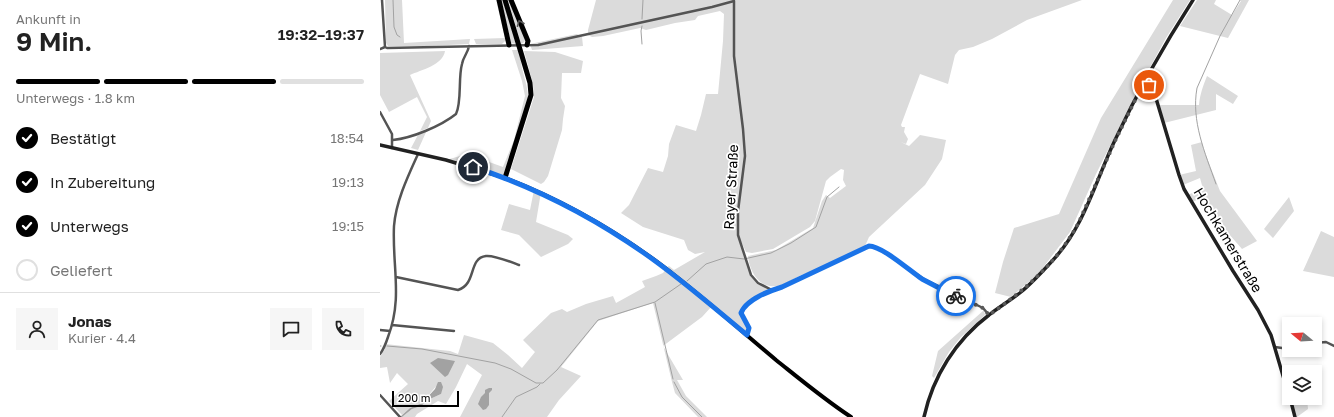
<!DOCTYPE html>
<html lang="de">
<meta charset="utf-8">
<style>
body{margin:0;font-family:"Golos Text",sans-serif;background:#f6f6f6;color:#222;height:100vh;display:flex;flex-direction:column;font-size:15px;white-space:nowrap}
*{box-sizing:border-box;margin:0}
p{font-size:13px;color:#767676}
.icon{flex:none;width:22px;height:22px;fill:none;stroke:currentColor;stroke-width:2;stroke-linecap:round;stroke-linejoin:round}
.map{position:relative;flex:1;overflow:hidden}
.drawer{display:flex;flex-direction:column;background:#fff;width:380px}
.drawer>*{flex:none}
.needle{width:26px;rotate:288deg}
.controls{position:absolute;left:902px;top:317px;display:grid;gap:8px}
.controls a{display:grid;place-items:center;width:40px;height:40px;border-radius:0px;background:#fff;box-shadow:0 2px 6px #0003;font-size:20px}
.scale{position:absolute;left:12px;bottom:10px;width:67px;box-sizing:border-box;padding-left:4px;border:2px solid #000;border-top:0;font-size:11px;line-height:14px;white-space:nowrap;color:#000;-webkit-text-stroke:3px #fff;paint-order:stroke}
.pin{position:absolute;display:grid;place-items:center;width:34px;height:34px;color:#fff;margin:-17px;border:2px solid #fff;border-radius:50%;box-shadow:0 1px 4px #0007}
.courier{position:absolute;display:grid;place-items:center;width:40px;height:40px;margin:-20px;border:3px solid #1a73e8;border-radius:50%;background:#fff;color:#222;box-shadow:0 1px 5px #0007}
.head em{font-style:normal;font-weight:600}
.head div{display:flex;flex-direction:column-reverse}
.head{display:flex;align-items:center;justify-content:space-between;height:68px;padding:0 16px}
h1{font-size:26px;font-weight:600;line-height:30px}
.bar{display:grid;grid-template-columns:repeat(4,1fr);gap:6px 4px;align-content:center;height:48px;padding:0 16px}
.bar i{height:5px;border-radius:3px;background:#e0e0e0}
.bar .active{background:#000}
.bar p{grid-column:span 4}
.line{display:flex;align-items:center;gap:10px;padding:0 16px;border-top:1px solid #e0e0e0}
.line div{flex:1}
.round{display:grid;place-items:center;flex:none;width:42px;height:42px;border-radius:0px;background:#f6f6f6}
ol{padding:0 16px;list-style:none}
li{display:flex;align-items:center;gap:12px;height:44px}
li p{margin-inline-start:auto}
li .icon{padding:4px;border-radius:50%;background:#000;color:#fff;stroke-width:4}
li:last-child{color:#767676}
li i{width:22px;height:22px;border:2px solid #e0e0e0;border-radius:50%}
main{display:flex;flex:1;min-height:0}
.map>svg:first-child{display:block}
.green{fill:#dbdbdb}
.water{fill:#a2a2a2}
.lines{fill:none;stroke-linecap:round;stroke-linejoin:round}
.stream{stroke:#a2a2a2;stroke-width:1}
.street{stroke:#545454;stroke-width:2.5}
.secondary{stroke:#212121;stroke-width:3.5}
.primary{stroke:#000;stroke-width:4}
.highway{stroke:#000;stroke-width:5}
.oneway{stroke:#595959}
.done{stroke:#595959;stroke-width:4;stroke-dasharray:0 7.2}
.route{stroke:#1a73e8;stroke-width:5}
.labels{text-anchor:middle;stroke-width:3.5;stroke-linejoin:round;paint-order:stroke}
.street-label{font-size:14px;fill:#000;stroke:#fff}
</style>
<main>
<section class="drawer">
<div class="head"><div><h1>9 Min.</h1><p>Ankunft in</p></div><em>19:32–19:37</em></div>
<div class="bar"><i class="active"></i><i class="active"></i><i class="active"></i><i></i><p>Unterwegs · 1.8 km</p></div>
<ol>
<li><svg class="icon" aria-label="check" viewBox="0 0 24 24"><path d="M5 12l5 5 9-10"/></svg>Bestätigt<p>18:54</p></li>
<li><svg class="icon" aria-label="check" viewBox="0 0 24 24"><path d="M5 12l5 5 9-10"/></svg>In Zubereitung<p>19:13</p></li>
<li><svg class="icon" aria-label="check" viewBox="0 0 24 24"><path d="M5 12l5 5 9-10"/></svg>Unterwegs<p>19:15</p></li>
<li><i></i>Geliefert</li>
</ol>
<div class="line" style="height:72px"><a class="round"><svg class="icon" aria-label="person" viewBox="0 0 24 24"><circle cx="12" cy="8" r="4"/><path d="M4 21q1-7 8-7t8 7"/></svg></a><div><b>Jonas</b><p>Kurier · 4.4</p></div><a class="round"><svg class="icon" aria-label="chat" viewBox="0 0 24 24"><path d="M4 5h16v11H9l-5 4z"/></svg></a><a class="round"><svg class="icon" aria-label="phone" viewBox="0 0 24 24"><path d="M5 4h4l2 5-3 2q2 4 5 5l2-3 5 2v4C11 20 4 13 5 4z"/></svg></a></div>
</section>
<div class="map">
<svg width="954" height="417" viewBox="0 0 954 417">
<rect width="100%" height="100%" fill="#fff"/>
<path class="green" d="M5,0H22L24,43L90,39L89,44L46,46H8L6,43Z
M116,0H118L126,40L122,44H96L94,39L125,38Z
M121,0H123L136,44L131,43Z
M128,0H129L144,37L145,41L143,43L141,44Z
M216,0H702L647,20L612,39L593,47L579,50L575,55L568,84L540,74L521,125L522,127H525L524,132L528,139L526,144L521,142L529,146L540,135L566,140L562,159L545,185L489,237L485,246C465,256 444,268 424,274C413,278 403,288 390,286C376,284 369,268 368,256L396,250L433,228L442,201L446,195L450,198L466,186L463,180L464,170L461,169L450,177L446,181L435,221L430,227L393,249L372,253L366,252L360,239L371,275L374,280L392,290L365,305L361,313L369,328L367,335L332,306L322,317L283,346L303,380H297L306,396L327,417H318L295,393L292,382L273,303L218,321L181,367L201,376L179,400L167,417H80L102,375L87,364L76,387L66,404L58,401L37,414L35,417H22L32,409L41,406L50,399L61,394L58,384L42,403L30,408L22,415L9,401L28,384L17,373L10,383L7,367L0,368V357L5,349L4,348L5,344L70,351L78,354L84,335L113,343L128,355L142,368L155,352L143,340L171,313L182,309L187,312L206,304L233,296L236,303L265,287L262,281L276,276L283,273L286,269L285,268L289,266L294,270L325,252L315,254L308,250L304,240L263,227L241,213L249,205L268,168L283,172L288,156L289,144L296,125L316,131L321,115L326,94H338L343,41L344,14L340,11L318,16L315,20L295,23L266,30L260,28L223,36L212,37L208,35V30Z
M793,0H810L786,38L762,82L716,174L690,232L659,273L631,297L615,293L623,262L634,228L679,214L721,118Z
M817,0H836L834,4L852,15L861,1L859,0H869L848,38L800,26Z
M197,34L202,37L203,46L152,50L150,44Z
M132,50H141C138,67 149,83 148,100L125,178L66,160L87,154L123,167L134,140L145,96L142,81Z
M65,51C63,65 41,70 30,75L51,121L48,128L40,131L47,117L37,97L9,112L0,95V53Z
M144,51L175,52L203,61L201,73H182L181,98L185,106L183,119L182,130L168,176L164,182L161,184L131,169L154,97L153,84Z
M827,76L858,96L853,104L836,94V110L784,123L779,105H819C820,94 823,86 827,76Z
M47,130L38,150L31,148L39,133Z
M822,142L823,148L840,191L877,241L862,249L835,218L824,198L811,202L807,195L823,189L820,178L803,185L799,175L816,171L811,145Z
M154,190L161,192L156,222L188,235L193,239L188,244L161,257L139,235L121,230L129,204L150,210Z
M909,197L914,211L893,238L884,229Z
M941,231L954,237V277L923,271Z
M604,310L605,315L581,337L569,352L554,378L552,376L558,351Z
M911,398H927L928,409L917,417Z"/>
<path class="water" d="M58,358L75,361L68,375L65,377L50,363Z
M58,382H61L63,387L61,394L50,399L41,406L32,409L22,417H20L30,408L42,403L55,389Z
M109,388H112V390L109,393V405L106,409L103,410L98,404L101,397L105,393V390Z"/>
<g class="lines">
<path class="stream" d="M13,0L14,27L17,35L20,37
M262,19L263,0
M262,26L261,31L262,44
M836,184C825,153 811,121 817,88L840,36L860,0
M307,281L326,264L347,257L364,259L391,253L411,243L436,227L447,197L459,187
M275,303L293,379
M0,346H1
M7,346L42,349L115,363L131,369L156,383H163L177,370L218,320L275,302L301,284
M294,382L302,397L322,417
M122,417L136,397L157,387L160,384"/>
<path class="street" d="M2,0L5,47
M354,1V56L363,129L365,156L358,211V235L371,275L378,283L392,290
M0,49L5,47L7,48L158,45L332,7L354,1
M0,112L12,134V148
M13,140C32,138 61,126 76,114C82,102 78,78 82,64C83,57 88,53 89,46
M16,277L78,290C97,284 88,258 106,256C114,255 131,262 139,265
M12,325L74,331
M0,330L10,331
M367,335L369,328L361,313C366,300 389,291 402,287L489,246L495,247L503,251L544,279L603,308L609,315
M935,343L946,342L954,346
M895,347L909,349
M0,354C4,349 6,343 8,337C23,298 12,266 14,226C16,201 28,176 38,154
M0,395L20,417"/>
<path class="secondary" d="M765,82L772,88L775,95L799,175L804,189L853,271L878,310L891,335L909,396
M759,94L765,90L770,89
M0,145L66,160L125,178
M910,398L915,417
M544,417C553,376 576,340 609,315C619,307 631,300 641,292C653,282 663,271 673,260C704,227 716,180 735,140C758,91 784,45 813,0"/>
<path class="primary" d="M125,178C182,200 236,231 284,267C322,296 359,329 396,360C421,380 445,400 471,417"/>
<path class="highway" d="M119,0L129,45
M125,0L142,56L150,83L151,95L125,178
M131,0L148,41L147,45"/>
</g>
<defs><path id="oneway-chevron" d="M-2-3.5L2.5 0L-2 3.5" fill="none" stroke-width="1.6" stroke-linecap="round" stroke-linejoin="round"/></defs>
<use class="oneway" href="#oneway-chevron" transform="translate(140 23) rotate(-112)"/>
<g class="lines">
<path class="done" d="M576,296L603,308L609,315C646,289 677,263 699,222L735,141L763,84L765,82L769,85"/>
<path class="route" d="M93,167C155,187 211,216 264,253C300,278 333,307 367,335L369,328L361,313C366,300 389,291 402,287L489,246C502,246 530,271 542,279C553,285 565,291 576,296"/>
</g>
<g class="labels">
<g class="street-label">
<text transform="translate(351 187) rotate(-87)" y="5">Rayer Straße</text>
<text transform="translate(848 240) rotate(59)" y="5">Hochkamerstraße</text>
</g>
</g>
</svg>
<div class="controls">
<a><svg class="needle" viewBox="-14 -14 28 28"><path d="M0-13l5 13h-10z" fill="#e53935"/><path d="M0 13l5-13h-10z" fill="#767676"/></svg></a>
<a><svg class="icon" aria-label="layers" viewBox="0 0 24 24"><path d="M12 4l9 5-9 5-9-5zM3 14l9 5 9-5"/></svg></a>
</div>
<div class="scale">200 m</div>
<div class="pin" style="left:769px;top:85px;background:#ea580c"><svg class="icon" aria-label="bag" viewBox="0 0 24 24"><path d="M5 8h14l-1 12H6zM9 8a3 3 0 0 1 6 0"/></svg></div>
<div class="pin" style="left:93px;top:167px;background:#1f2937"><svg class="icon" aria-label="home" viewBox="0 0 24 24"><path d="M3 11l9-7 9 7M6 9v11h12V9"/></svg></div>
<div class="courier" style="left:576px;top:296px"><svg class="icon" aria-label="bike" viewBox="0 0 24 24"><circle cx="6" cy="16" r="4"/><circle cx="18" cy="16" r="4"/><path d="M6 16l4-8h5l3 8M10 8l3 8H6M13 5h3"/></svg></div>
</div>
</main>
